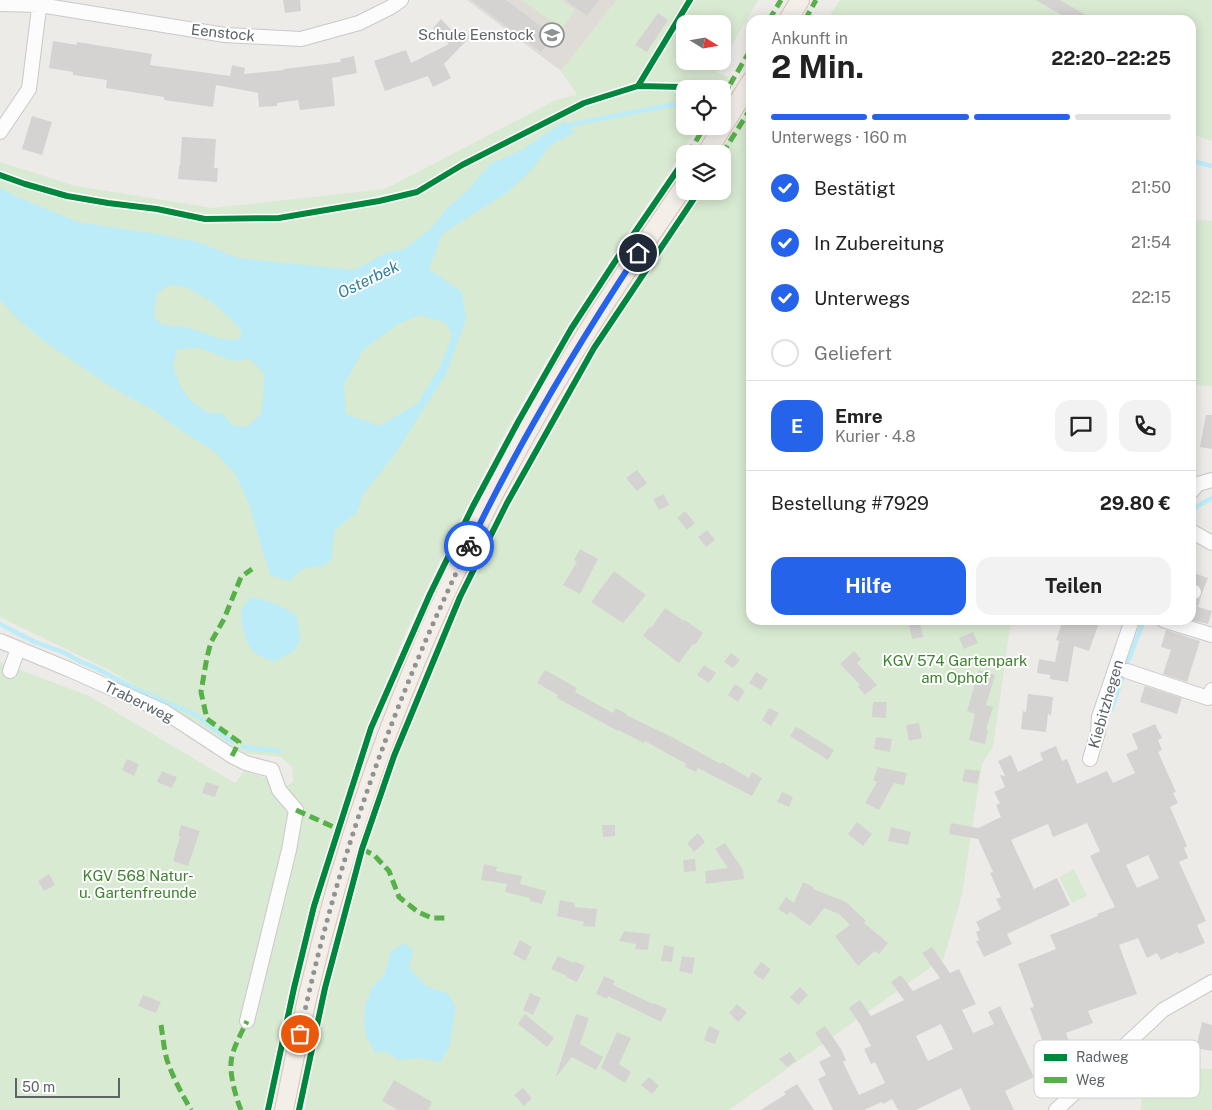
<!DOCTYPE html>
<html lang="de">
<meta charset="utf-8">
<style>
body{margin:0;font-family:"Public Sans",sans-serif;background:#f2f2f2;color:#222;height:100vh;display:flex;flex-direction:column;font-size:19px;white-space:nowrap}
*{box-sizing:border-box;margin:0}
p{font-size:16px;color:#767676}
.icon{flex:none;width:28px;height:28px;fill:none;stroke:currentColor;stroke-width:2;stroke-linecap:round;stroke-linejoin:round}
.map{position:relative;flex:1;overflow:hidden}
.side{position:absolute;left:746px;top:15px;width:450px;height:610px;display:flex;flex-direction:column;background:#fff;border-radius:15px;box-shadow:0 2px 12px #0003}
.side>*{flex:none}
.needle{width:32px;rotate:101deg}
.buttons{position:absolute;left:676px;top:15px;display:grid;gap:10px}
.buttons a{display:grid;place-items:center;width:55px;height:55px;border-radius:10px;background:#fff;box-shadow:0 2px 12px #0003;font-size:25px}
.scale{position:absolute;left:15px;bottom:12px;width:105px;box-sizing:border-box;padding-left:5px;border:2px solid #5d6366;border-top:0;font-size:14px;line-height:18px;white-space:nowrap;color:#5d6366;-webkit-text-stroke:4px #fff;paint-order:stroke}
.pin{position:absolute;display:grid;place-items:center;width:42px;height:42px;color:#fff;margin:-21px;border:2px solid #fff;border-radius:50%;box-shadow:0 1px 5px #0007}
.courier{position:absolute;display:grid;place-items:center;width:50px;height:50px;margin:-25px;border:4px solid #2563eb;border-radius:50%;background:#fff;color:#222;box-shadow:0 1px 6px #0007}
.overview em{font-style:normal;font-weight:700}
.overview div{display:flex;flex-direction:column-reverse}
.overview{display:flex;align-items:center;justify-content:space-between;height:85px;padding:0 25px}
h1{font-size:32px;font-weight:700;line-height:38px}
.bar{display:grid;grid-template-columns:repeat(4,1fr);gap:8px 5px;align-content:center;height:60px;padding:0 25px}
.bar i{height:6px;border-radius:4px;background:#e0e0e0}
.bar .selected{background:#2563eb}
.bar p{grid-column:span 4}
.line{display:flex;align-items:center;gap:12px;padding:0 25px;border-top:1px solid #e0e0e0}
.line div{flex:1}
.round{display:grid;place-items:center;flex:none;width:52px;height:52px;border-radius:15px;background:#f2f2f2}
ol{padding:0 25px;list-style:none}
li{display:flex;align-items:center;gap:15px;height:55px}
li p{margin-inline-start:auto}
li .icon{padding:5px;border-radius:50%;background:#2563eb;color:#fff;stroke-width:4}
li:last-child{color:#767676}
li i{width:28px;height:28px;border:2px solid #e0e0e0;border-radius:50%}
.button{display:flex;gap:10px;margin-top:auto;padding:10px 25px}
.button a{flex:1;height:58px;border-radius:15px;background:#2563eb;color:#fff;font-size:20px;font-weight:700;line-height:58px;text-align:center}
.button a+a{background:#f2f2f2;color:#222}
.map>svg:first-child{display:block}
.education{fill:#dfdbd7}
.green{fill:#d9ead2}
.water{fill:#bbecf8;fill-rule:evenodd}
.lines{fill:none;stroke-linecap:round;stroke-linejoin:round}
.stream{stroke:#bbecf8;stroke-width:4.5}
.building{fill:#d5d3d2;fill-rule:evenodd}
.minor-casing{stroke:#c9c9c9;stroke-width:16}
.major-casing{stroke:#d6c6b4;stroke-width:20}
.minor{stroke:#fcfcfc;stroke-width:14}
.major{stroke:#f3eee8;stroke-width:18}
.quiet{stroke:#58b04a;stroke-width:5;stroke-dasharray:10 5;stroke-linecap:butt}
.cycleway-casing{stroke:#fff;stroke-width:9}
.cycleway{stroke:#00873e;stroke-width:6}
.done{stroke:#8f9394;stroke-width:5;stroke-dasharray:0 9}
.route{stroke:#2563eb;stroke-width:6}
.labels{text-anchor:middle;stroke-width:4;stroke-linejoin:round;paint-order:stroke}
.street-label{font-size:15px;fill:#5d6366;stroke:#fff}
.poi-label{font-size:15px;fill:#5d6366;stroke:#fff;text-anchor:end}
.park-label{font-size:15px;fill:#3e832f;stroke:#fff}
.water-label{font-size:16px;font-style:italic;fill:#347e9c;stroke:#fff}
.key{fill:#fff;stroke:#ced0d1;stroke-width:1}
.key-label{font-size:14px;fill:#5d6366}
</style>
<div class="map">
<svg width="1212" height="1110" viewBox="0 0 1212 1110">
<rect width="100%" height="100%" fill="#edebe8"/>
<path class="education" d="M467,0H617L561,71Z"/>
<path class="green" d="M522,0H561L575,10L562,29Z
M617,0H758L723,61L722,24H685V61H722L716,72L729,77L721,89H685V126H698L663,181L597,279L549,356L498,446L440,561L406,632L363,740L318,881L303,933L282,1022L265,1110H0V662L89,696L235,783L245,770L286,786L293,782L292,767L281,757L245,753L179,712L107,669L0,617V162L76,186L213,208L385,189L556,100L577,95L561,71Z
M840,0H1212V141L1191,134V20H827Z
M751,106V620H1011L993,747L982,764L962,895L944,958L729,1110H305L331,956L374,805L470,578L602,327L694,191H722V154H719Z
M1191,219L1212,221V386L1191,385Z
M1074,869L1087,896L1072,903L1059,877Z
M1190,1068L1212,1069V1110H1141V1087L1143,1070Z"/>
<path class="water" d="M565,121L567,126L576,132L552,144L533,168L508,192L442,234L429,269L462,292L466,319L446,374L395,454L362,496L360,505L356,513L335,530L331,560L324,566L311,567L301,570L289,581L270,575L249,504L236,475L215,452L179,429L155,411L113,388L45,342L19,320L0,300V188L20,198L78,222L157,234L198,242L238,258L355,270L385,253L403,250L432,228L447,208L467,191L491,163L520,151ZM168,285L184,286L212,302L237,325L242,334L238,340L221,339L183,326H172L161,324L154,316L157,294ZM420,315L446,323L452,336L441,365L417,404L379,426L346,414L344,384L364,349L398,324ZM200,348L233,361L250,359L264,373L263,398L261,414L247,427L232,425L222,413H208L190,400L181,387L173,366L177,349Z
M251,597C268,601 284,605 297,617L300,641L294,651L274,662C269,660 263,658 258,655C244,645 242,625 241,610Z
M404,943L413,951L409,968L426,986L448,994L456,1007L449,1048L440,1062L420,1058L399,1060L384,1051L376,1053L367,1038L364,1025L365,1006L372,988L385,974L391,951Z"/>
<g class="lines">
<path class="stream" d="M565,128L567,126L574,124L685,102
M1191,158L1196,162L1212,166
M1191,513L1196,507L1212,498
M0,624L35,642L65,653L81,662L92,666L138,690L196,715L232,742
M1126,667L1144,620
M1111,710L1123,676
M243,747L279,751"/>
</g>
<path class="building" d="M283,0H300L301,11L285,13Z
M471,0H506L554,36L541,52Z
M565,0H599L587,16Z
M1036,0H1060L1095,20H1070Z
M658,13L668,20L647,52L635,45Z
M441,19L460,39L472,33L473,34L444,64L451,78L433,87L428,76L385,91L374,61L406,50L411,63L449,44L433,28Z
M53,41L77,45V42L152,54L150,65L230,76L232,65L245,68L244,74L284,70V69L341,62L340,59L354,56L357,73L332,78L335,106L300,110L298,100L277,103V106L259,107L258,93L216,85L213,107L164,100V97L106,88L107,80L73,75V72L49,68Z
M32,116L52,122L42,155L22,149Z
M182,137L216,139L214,168H218L217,182L178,179L179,166H180Z
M1206,415H1212V449L1200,447Z
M637,470L647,483L637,491L626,478Z
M664,494L669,505L659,510L653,499Z
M685,511L695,523L687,530L677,518Z
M707,530L715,540L706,547L698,537Z
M580,549L598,559L580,594L563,585L577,562L574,560Z
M614,571L646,595L623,623L591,602Z
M1191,572L1208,578L1202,593V590L1200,586L1191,582Z
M1201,597L1198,607L1212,611L1208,624L1191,620V600H1196Z
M665,608L684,621L685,620L703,633L695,645L693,644L679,663L643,636L650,626L651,628Z
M908,620H919L923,637L912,639Z
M1063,620H1100L1089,651L1074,646L1068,682L1050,679V675L1037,673L1039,659L1055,662L1059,641L1056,640Z
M1166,630L1200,641L1187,682L1163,674L1171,650L1161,647Z
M973,632L978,643L964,649L959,638Z
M854,651L861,659L857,663L877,685L865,695L858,687L860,685L840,664Z
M731,653L740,660L733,668L724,662Z
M704,665L716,673L709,683L697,675Z
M545,670L577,688L575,692L613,713L615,708L627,714L626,715L678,740H677L721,764L722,762L749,778L752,772L762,778L752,796L698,768L696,772L685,767L686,764L645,741L644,743L618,730V731L557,698L558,695L537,683Z
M979,670L995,675L986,705L993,707L986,730H988L985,744L969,740L975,714L967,711Z
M756,672L768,679L761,690L749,683Z
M735,684L745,691L738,702L728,695Z
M1145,686L1182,698L1177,714L1140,702Z
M1028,694L1053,697L1051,715L1048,714L1046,732L1021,729L1023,711L1026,712Z
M873,702H887L886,718L872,717Z
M769,708L779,713L771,726L762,720Z
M919,723L922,738L909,741L906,725Z
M1155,724L1162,738L1158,740L1162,750L1158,752L1176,792L1173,793L1178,803L1170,807L1187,846L1184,848L1188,858L1179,862L1206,921L1197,925L1205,943L1179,954L1178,952L1161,960L1157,953L1147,958L1138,938L1119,945L1137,994L1088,1011L1093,1023L1066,1033L1072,1049L1049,1058L1030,1008L1034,1007L1018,964L1056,949L1050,935L1098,916L1097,914L1115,907L1090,856L1100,851L1087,823L1053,837L1048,824L1011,840L1034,889L1057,878L1070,905L1007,934L1012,944L984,957L976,941L979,940L976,932L980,930L976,922L1001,909L996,899L1001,897L990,873L993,872L978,839L949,834L951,823L978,828L1001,817L996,805L1000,803L994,792L1005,787L1000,775L1005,776L998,761L1011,755L1018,772L1043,760L1040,753L1056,746L1062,761L1067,759L1077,784L1107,771L1113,783L1135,773L1126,754L1138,749L1132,734ZM1148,855L1159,878L1137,888L1126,865Z
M797,727L834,750L828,760L790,736L795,728Z
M876,737L892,739L890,752L874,749Z
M127,759L139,764L134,776L122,770Z
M878,767L907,773L904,785L894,783L879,810L865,803L877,782L873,780Z
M965,769L980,771L977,784L962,781Z
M162,771L177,777L172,788L157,782Z
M206,782L219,786L215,797L202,793Z
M782,792L793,797L789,807L777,802Z
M857,822L872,834L863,846L848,834Z
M181,825L200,831L188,866L173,861L180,836H178Z
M602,825H615V836L603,837Z
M891,827L911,832L908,845L888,841Z
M698,833L705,842L694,852L687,843Z
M725,843L743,870L744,879L706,884L705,871L728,868L715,849Z
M695,859L696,871L684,872L683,860Z
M484,864L497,867L496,871L522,876L520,884L546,891L542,904L530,901V898L505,892L507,884L481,880Z
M49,874L55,885L44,891L38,881Z
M803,882L813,887V889L846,902L866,921L864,923L888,943L879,954L875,951L858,966L835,936L850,925L839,914L824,908L810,926L790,912L792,909L787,915L778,909L786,897L794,903Z
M560,900L575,903L574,907L597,909L595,927L583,926L584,922L557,916Z
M624,931L650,934L648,950L635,949L636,944L619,941Z
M520,940L532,947L525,961L513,954Z
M664,945L674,947L672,962L661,961Z
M932,947L950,973L959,969L976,1004L962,1010L973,1033L994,1024L988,1012L1000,1006L1034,1077L1005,1091L1014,1110H971L961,1088L916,1110H898L892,1099L883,1104L882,1102L864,1110H833L818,1079L826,1075L819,1062L831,1056L815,1033L825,1026L841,1049L846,1060L843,1062L859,1095L885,1083L875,1062L871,1064L864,1049L871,1046L861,1026L849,1008L860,1000L871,1016L904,1000L891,982L901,975L913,991L940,978L922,953ZM941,1024L953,1049L928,1061L916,1036Z
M558,956L574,963V961L585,966L577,982L566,977L567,976L551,969Z
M682,956L695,958L692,974L679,971Z
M761,962L771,969L763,980L753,973Z
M604,976L615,981L613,985L653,1004L654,1003L667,1009L661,1022L608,996L607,999L596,994Z
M800,987L808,995L798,1005L790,997Z
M530,993L541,998L533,1015L523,1010Z
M143,995L161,1002L156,1013L138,1006Z
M737,1004L747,1013L738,1022L729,1013Z
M525,1014L554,1038L547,1047L518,1024Z
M576,1014L589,1018L580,1044L603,1057L596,1070L572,1057L557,1076H556Z
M1202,1022L1212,1025V1051L1196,1048Z
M709,1026L720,1031L715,1044L704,1040Z
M617,1032L631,1038L619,1064L631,1072L625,1083L601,1068Z
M790,1052L796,1061L787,1067L779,1059Z
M649,1077L659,1086L652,1094L641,1085Z
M394,1080L432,1102L428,1110H398L382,1101Z
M797,1084L814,1110H761L786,1094L784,1092Z
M523,1088L532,1098L524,1106L514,1095Z"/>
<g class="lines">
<g class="minor-casing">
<path id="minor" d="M0,4L40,5L225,35L301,39L359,23L391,7L401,0
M0,132L29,89L40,0
M1191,492L1198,484L1212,480
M1191,531L1212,543
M1191,591L1194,592
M1163,620L1212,635
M0,641L68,669L165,712L232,756L246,763L272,770L279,790L296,810L289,850L247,1021
M10,671L18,649
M1127,671L1208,698L1212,690
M1090,759L1098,732L1099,717L1132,620
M1056,1110L1163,1010L1212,982"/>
</g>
<g class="major-casing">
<path id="major" d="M788,20L800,0
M706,154L751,81
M284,1110C292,1072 299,1033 308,995C325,922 346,850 371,779C427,619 503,464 594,321C623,275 654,230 685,185"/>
</g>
<use href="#minor" class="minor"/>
<use href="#major" class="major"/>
<path class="quiet" d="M769,20L781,0
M805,20L816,0
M722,98L751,49
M688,154L705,126
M722,154L751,108
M232,756L239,742L207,719L201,692L207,657L211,642L224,619L241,577L252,569
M296,810L338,829
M362,849L374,855L389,871L399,897L418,912L432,918H448
M161,1025C163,1037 164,1049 167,1060C173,1078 182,1094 191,1110
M241,1110C236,1098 230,1076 231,1063C232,1049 241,1034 247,1021"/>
<g class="cycleway-casing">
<path id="cycleway" d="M638,86L728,88
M0,175L25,184L67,196L108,203L157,209L205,219L279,218L379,201L417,192L462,165L584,103L638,86L690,0
M268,1110L294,988L314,906L371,728L430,594L473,506L518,422L571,329L618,257L685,159
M299,1110L325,988L362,849L394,756L460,597L507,503L594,348L699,191"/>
</g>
<use href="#cycleway" class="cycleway"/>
</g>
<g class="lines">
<path class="done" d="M300,1034C335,864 394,701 469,546"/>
<path class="route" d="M469,546C518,444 576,347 638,253"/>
</g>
<defs>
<g id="school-ring" transform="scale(1.25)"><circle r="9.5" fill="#fff" stroke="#8f9394" stroke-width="1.5"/><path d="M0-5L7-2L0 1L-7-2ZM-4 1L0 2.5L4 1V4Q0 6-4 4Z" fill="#8f9394"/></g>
</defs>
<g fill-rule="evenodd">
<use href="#school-ring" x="552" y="35"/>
</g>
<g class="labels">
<g class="street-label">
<text transform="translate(223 33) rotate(6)" y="5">Eenstock</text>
<text transform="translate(139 702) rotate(26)" y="5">Traberweg</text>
<text transform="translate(1106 704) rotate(-74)" y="5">Kiebitzhegen</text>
</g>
<g class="poi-label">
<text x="534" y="40">Schule Eenstock</text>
</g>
<g class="park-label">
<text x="955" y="666">KGV 574 Gartenpark<tspan x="955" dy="17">am Ophof</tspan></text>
<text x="138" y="881">KGV 568 Natur-<tspan x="138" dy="17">u. Gartenfreunde</tspan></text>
</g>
<g class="water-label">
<text transform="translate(368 279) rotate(-26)" y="6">Osterbek</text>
</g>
</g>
<rect x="1034" y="1040" width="166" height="58" rx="8" class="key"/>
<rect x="1044" y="1054" width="23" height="7" fill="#00873e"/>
<rect x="1044" y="1077" width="23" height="6" fill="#58b04a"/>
<g class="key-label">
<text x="1076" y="1062">Radweg</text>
<text x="1076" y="1085">Weg</text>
</g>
</svg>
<div class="buttons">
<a><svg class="needle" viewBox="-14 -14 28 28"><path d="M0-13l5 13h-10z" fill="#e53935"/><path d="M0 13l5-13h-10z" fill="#767676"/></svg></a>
<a><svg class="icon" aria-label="locate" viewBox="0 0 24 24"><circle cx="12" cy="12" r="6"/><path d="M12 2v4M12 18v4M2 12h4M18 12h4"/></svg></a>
<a><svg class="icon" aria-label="layers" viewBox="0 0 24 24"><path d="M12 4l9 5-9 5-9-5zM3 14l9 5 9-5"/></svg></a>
</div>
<div class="scale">50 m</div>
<div class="pin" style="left:300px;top:1034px;background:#ea580c"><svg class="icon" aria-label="bag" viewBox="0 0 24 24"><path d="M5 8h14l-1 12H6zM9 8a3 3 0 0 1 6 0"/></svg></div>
<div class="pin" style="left:638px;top:253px;background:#1f2937"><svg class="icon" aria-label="home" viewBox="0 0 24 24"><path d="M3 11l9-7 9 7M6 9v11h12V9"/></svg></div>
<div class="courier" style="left:469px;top:546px"><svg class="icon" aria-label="bike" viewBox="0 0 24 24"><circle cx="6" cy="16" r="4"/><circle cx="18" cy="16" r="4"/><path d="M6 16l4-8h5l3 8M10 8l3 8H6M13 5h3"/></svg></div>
<section class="side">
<div class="overview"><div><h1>2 Min.</h1><p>Ankunft in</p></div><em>22:20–22:25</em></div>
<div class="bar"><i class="selected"></i><i class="selected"></i><i class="selected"></i><i></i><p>Unterwegs · 160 m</p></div>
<ol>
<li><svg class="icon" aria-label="check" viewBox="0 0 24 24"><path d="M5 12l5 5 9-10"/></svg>Bestätigt<p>21:50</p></li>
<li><svg class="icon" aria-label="check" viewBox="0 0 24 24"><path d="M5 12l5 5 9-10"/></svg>In Zubereitung<p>21:54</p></li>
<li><svg class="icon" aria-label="check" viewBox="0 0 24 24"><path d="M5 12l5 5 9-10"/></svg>Unterwegs<p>22:15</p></li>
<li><i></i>Geliefert</li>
</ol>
<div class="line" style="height:90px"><b class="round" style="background:#2563eb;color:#fff">E</b><div><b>Emre</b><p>Kurier · 4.8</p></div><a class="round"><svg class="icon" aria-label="chat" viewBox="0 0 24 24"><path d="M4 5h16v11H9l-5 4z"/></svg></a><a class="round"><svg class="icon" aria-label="phone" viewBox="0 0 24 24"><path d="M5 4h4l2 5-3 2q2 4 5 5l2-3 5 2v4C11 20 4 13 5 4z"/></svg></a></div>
<div class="line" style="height:65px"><div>Bestellung #7929</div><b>29.80 €</b></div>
<div class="button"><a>Hilfe</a><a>Teilen</a></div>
</section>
</div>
